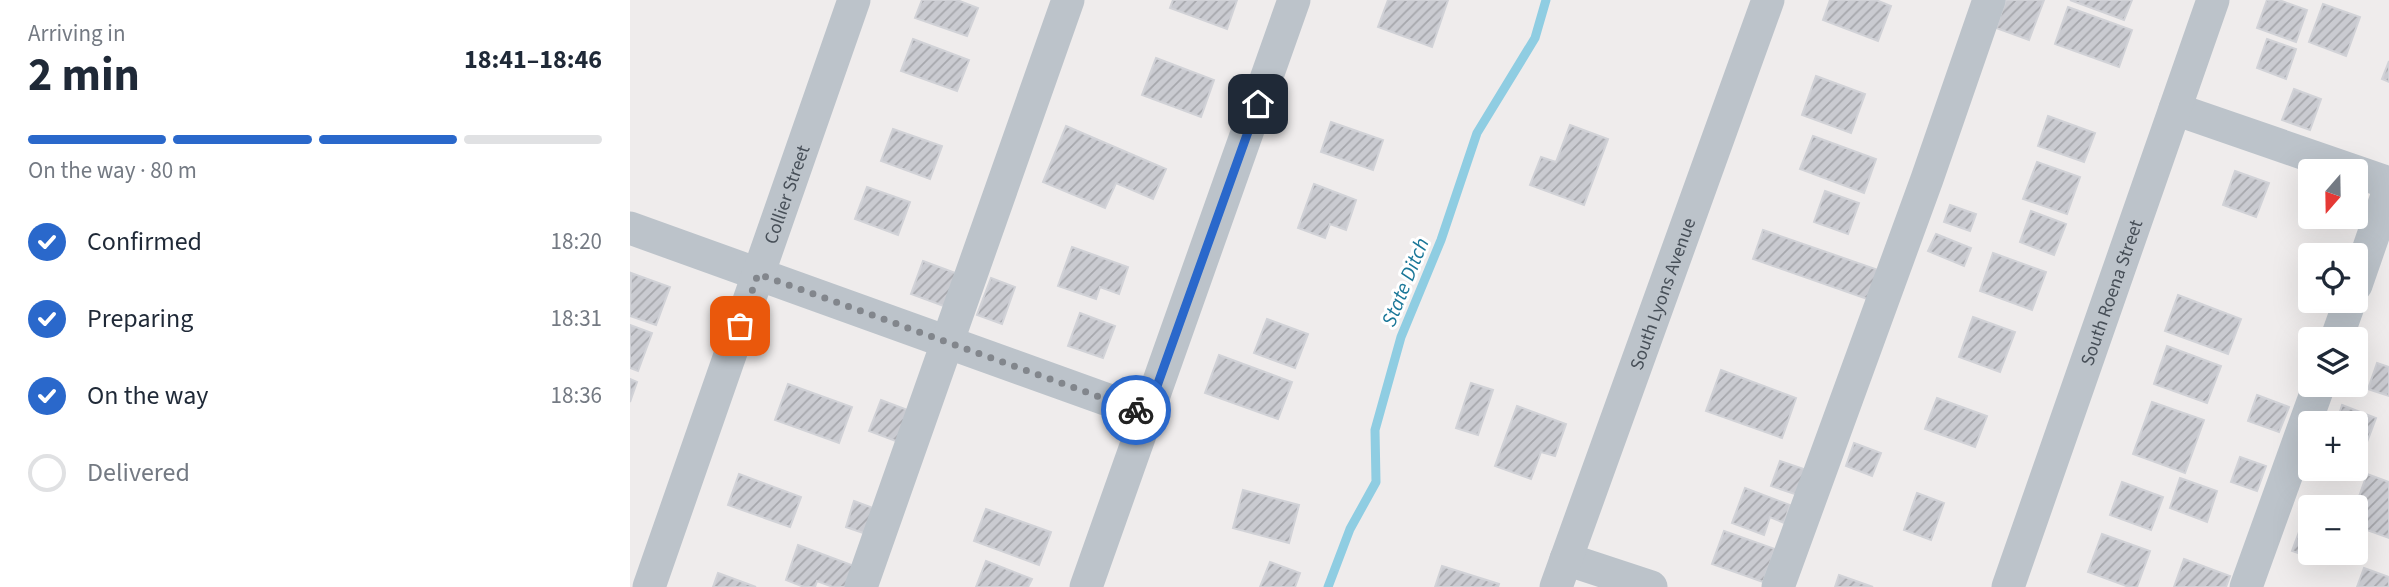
<!DOCTYPE html>
<meta charset="utf-8">
<style>
body{margin:0;font-family:"Source Sans 3",sans-serif;background:#f6f6f7;color:#1f2937;height:100vh;display:flex;flex-direction:column;font-size:26px;white-space:nowrap}
*{box-sizing:border-box;margin:0}
p{font-size:23px;color:#747a83}
.icon{flex:none;width:38px;height:38px;fill:none;stroke:currentColor;stroke-width:2;stroke-linecap:round;stroke-linejoin:round}
.map{position:relative;flex:1;overflow:hidden}
.details{display:flex;flex-direction:column;background:#fff;width:630px}
.details>*{flex:none}
.needle{width:46px;rotate:200deg}
.controls{position:absolute;left:1668px;top:159px;display:grid;gap:14px}
.controls a{display:grid;place-items:center;width:70px;height:70px;border-radius:7px;background:#fff;box-shadow:0 7px 28px #0002;font-size:35px}
.pin{position:absolute;display:grid;place-items:center;width:60px;height:60px;color:#fff;margin:-30px;border-radius:14px;box-shadow:0 4px 10px #0006}
.courier{position:absolute;display:grid;place-items:center;width:70px;height:70px;margin:-35px;border:5px solid #2a68cb;border-radius:50%;background:#fff;color:#222;box-shadow:0 2px 9px #0007}
.headline em{font-style:normal;font-weight:700}
.headline div{display:flex;flex-direction:column-reverse}
.headline{display:flex;align-items:center;justify-content:space-between;height:119px;padding:0 28px}
h1{font-size:46px;font-weight:700;line-height:52px}
.bar{display:grid;grid-template-columns:repeat(4,1fr);gap:10px 7px;align-content:center;height:84px;padding:0 28px}
.bar i{height:9px;border-radius:5px;background:#e0e1e3}
.bar .on{background:#2a68cb}
.bar p{grid-column:span 4}
ol{padding:0 28px;list-style:none}
li{display:flex;align-items:center;gap:21px;height:77px}
li p{margin-inline-start:auto}
li .icon{padding:7px;border-radius:50%;background:#2a68cb;color:#fff;stroke-width:4}
li:last-child{color:#747a83}
li i{width:38px;height:38px;border:4px solid #e0e1e3;border-radius:50%}
main{display:flex;flex:1;min-height:0}
.map>svg:first-child{display:block}
.lines{fill:none;stroke-linecap:round;stroke-linejoin:round}
.stream{stroke:#8fcde2;stroke-width:9}
.building{fill:url(#building-hatch);stroke:#d1d2d7;stroke-width:2}
.minor{stroke:#bcc3ca;stroke-width:33}
.done{stroke:#82868c;stroke-width:7;stroke-dasharray:0 12.6}
.route{stroke:#2a68cb;stroke-width:9}
.labels{text-anchor:middle;stroke-width:6;stroke-linejoin:round;paint-order:stroke}
.street-label{font-size:19px;fill:#474f58;stroke:#fff}
.water-label{font-size:21px;font-style:italic;fill:#1a7798;stroke:#fff}
</style>
<main>
<section class="details">
<div class="headline"><div><h1>2 min</h1><p>Arriving in</p></div><em>18:41–18:46</em></div>
<div class="bar"><i class="on"></i><i class="on"></i><i class="on"></i><i></i><p>On the way · 80 m</p></div>
<ol>
<li><svg class="icon" aria-label="check" viewBox="0 0 24 24"><path d="M5 12l5 5 9-10"/></svg>Confirmed<p>18:20</p></li>
<li><svg class="icon" aria-label="check" viewBox="0 0 24 24"><path d="M5 12l5 5 9-10"/></svg>Preparing<p>18:31</p></li>
<li><svg class="icon" aria-label="check" viewBox="0 0 24 24"><path d="M5 12l5 5 9-10"/></svg>On the way<p>18:36</p></li>
<li><i></i>Delivered</li>
</ol>
</section>
<div class="map">
<svg width="1759" height="587" viewBox="0 0 1759 587">
<defs>
<pattern id="building-hatch" width="6" height="6" patternUnits="userSpaceOnUse" patternTransform="scale(1.75)"><rect width="6" height="6" fill="#cacbd1"/><path d="M-1 1l2-2M0 6l6-6M5 7l2-2" fill="none" stroke="#a6a7ac"/></pattern>
</defs>
<rect width="100%" height="100%" fill="#efecec"/>
<g class="lines">
<path class="stream" d="M698,587L720,529L746,482L745,430L771,337L811,240L847,133L905,38L916,0"/>
</g>
<path class="building" d="M292,0H327L348,8L337,36L285,18Z
M543,0H607L597,29L540,8Z
M758,0H818L802,47L748,27Z
M1200,0H1246L1261,6L1248,41L1193,20Z
M1376,0H1414L1399,40L1366,28Z
M1440,0H1502L1494,20Z
M1637,0H1649L1677,10L1666,42L1627,28Z
M1693,4L1730,17L1716,56L1679,42Z
M1438,7L1502,30L1489,67L1425,44Z
M283,39L339,60L327,91L271,71Z
M1637,39L1666,49L1656,79L1627,68Z
M526,58L584,80L571,117L512,95Z
M1759,61V82L1752,79Z
M1186,76L1235,94L1221,133L1172,115Z
M1664,89L1691,99L1680,130L1652,120Z
M1418,116L1465,133L1454,162L1408,146Z
M701,122L753,140L743,170L691,152Z
M940,125L978,139L954,205L900,185L911,157L926,162Z
M436,126L536,169L523,199L486,183L475,208L413,182Z
M263,129L312,146L300,179L251,161Z
M1183,136L1246,159L1234,193L1170,169Z
M1407,162L1450,177L1437,214L1393,199Z
M1605,171L1639,183L1626,217L1593,205Z
M684,184L726,200L716,230L700,224L695,238L668,228Z
M237,187L280,202L268,235L225,219Z
M1195,191L1229,203L1218,234L1184,222Z
M1726,192L1733,195L1724,220L1715,217H1726Z
M1320,205L1346,214L1340,231L1314,222Z
M1401,211L1436,224L1424,255L1390,242Z
M1133,230L1254,272L1243,301L1123,259Z
M1306,234L1341,248L1334,266L1298,251Z
M442,247L498,267L489,294L470,287L466,299L428,286Z
M1363,253L1416,272L1402,310L1350,291Z
M293,261L331,275L319,308L281,294Z
M1,273L40,287L26,325L0,316Z
M361,278L385,287L372,324L347,315Z
M1548,295L1611,319L1598,354L1535,331Z
M450,313L485,326L473,358L438,346Z
M1343,317L1385,332L1370,372L1329,357Z
M637,319L678,334L665,368L624,353Z
M0,325L22,333L8,371L0,368Z
M1537,346L1591,366L1577,403L1524,384Z
M589,355L662,382L648,419L575,393Z
M1747,363L1759,367V396L1738,389Z
M1091,370L1166,398L1152,438L1076,411Z
M0,379L7,382L0,402Z
M841,383L863,390L848,435L826,428Z
M158,384L222,407L209,443L145,420Z
M1627,395L1659,407L1649,432L1618,421Z
M1307,398L1357,416L1345,447L1295,429Z
M251,400L283,412L271,443L239,431Z
M1522,402L1574,420L1555,473L1503,454Z
M1712,405L1746,418L1734,450L1726,447V424H1706Z
M887,406L936,424L925,456L911,452L901,479L865,466Z
M1224,443L1251,453L1242,476L1216,466Z
M1610,457L1636,466L1627,491L1601,482Z
M1150,461L1177,470L1168,495L1141,486Z
M109,474L171,497L160,527L98,505Z
M1737,474L1759,482V538L1726,526L1725,508Z
M1550,478L1587,491L1577,522L1540,508Z
M1492,482L1533,497L1521,530L1480,515Z
M1115,488L1160,505L1154,523L1140,517L1134,535L1102,523Z
M613,490L669,505L659,543L603,528Z
M1287,493L1314,503L1301,540L1274,530Z
M224,501L251,511L242,536L216,527Z
M356,509L421,532L409,565L344,541Z
M1094,531L1145,549L1133,582L1082,564Z
M1669,532L1680,536V553H1691L1688,560L1662,551Z
M1472,534L1520,551L1507,587H1499L1458,572Z
M168,545L227,567L220,587H203L187,581L185,587H174L156,580Z
M1554,559L1600,576L1596,587H1544Z
M356,561L402,579L398,587H346Z
M640,562L670,573L665,587H630Z
M812,566L869,584L868,587H805Z
M1734,568L1759,577V587H1727Z
M88,573L126,587H83Z
M1209,575L1243,587H1205Z"/>
<g class="lines">
<g class="minor">
<path d="M1545,109L1759,183"/>
<path d="M0,228L517,414"/>
<path d="M1726,285L1759,190"/>
<path d="M1706,340L1720,301"/>
<path d="M936,559L1021,587"/>
<path id="s1" d="M19,587L224,0"/>
<path d="M231,587L438,0"/>
<path d="M456,587L664,0"/>
<path id="s2" d="M926,587L1138,0"/>
<path d="M1148,587L1297,179L1359,0"/>
<path id="s3" d="M1378,587L1583,0"/>
<path d="M1616,587L1689,385"/>
</g>
</g>
<g class="lines">
<path class="done" d="M110,326L128,274L506,410"/>
<path class="route" d="M506,410L517,414L628,104"/>
</g>
<g class="labels">
<g class="street-label">
<text dy="7" stroke="none"><textPath href="#s1" startOffset="416">Collier Street</textPath></text>
<text dy="7" stroke="none"><textPath href="#s2" startOffset="312">South Lyons Avenue</textPath></text>
<text dy="7" stroke="none"><textPath href="#s3" startOffset="312">South Roena Street</textPath></text>
</g>
<g class="water-label">
<text transform="translate(775 282) rotate(-68)" y="7">State Ditch</text>
</g>
</g>
</svg>
<div class="controls">
<a><svg class="needle" viewBox="-14 -14 28 28"><path d="M0-13l5 13h-10z" fill="#e53935"/><path d="M0 13l5-13h-10z" fill="#747a83"/></svg></a>
<a><svg class="icon" aria-label="locate" viewBox="0 0 24 24"><circle cx="12" cy="12" r="6"/><path d="M12 2v4M12 18v4M2 12h4M18 12h4"/></svg></a>
<a><svg class="icon" aria-label="layers" viewBox="0 0 24 24"><path d="M12 4l9 5-9 5-9-5zM3 14l9 5 9-5"/></svg></a>
<a>+</a>
<a>−</a>
</div>
<div class="pin" style="left:110px;top:326px;background:#ea580c"><svg class="icon" aria-label="bag" viewBox="0 0 24 24"><path d="M5 8h14l-1 12H6zM9 8a3 3 0 0 1 6 0"/></svg></div>
<div class="pin" style="left:628px;top:104px;background:#1f2937"><svg class="icon" aria-label="home" viewBox="0 0 24 24"><path d="M3 11l9-7 9 7M6 9v11h12V9"/></svg></div>
<div class="courier" style="left:506px;top:410px"><svg class="icon" aria-label="bike" viewBox="0 0 24 24"><circle cx="6" cy="16" r="4"/><circle cx="18" cy="16" r="4"/><path d="M6 16l4-8h5l3 8M10 8l3 8H6M13 5h3"/></svg></div>
</div>
</main>
